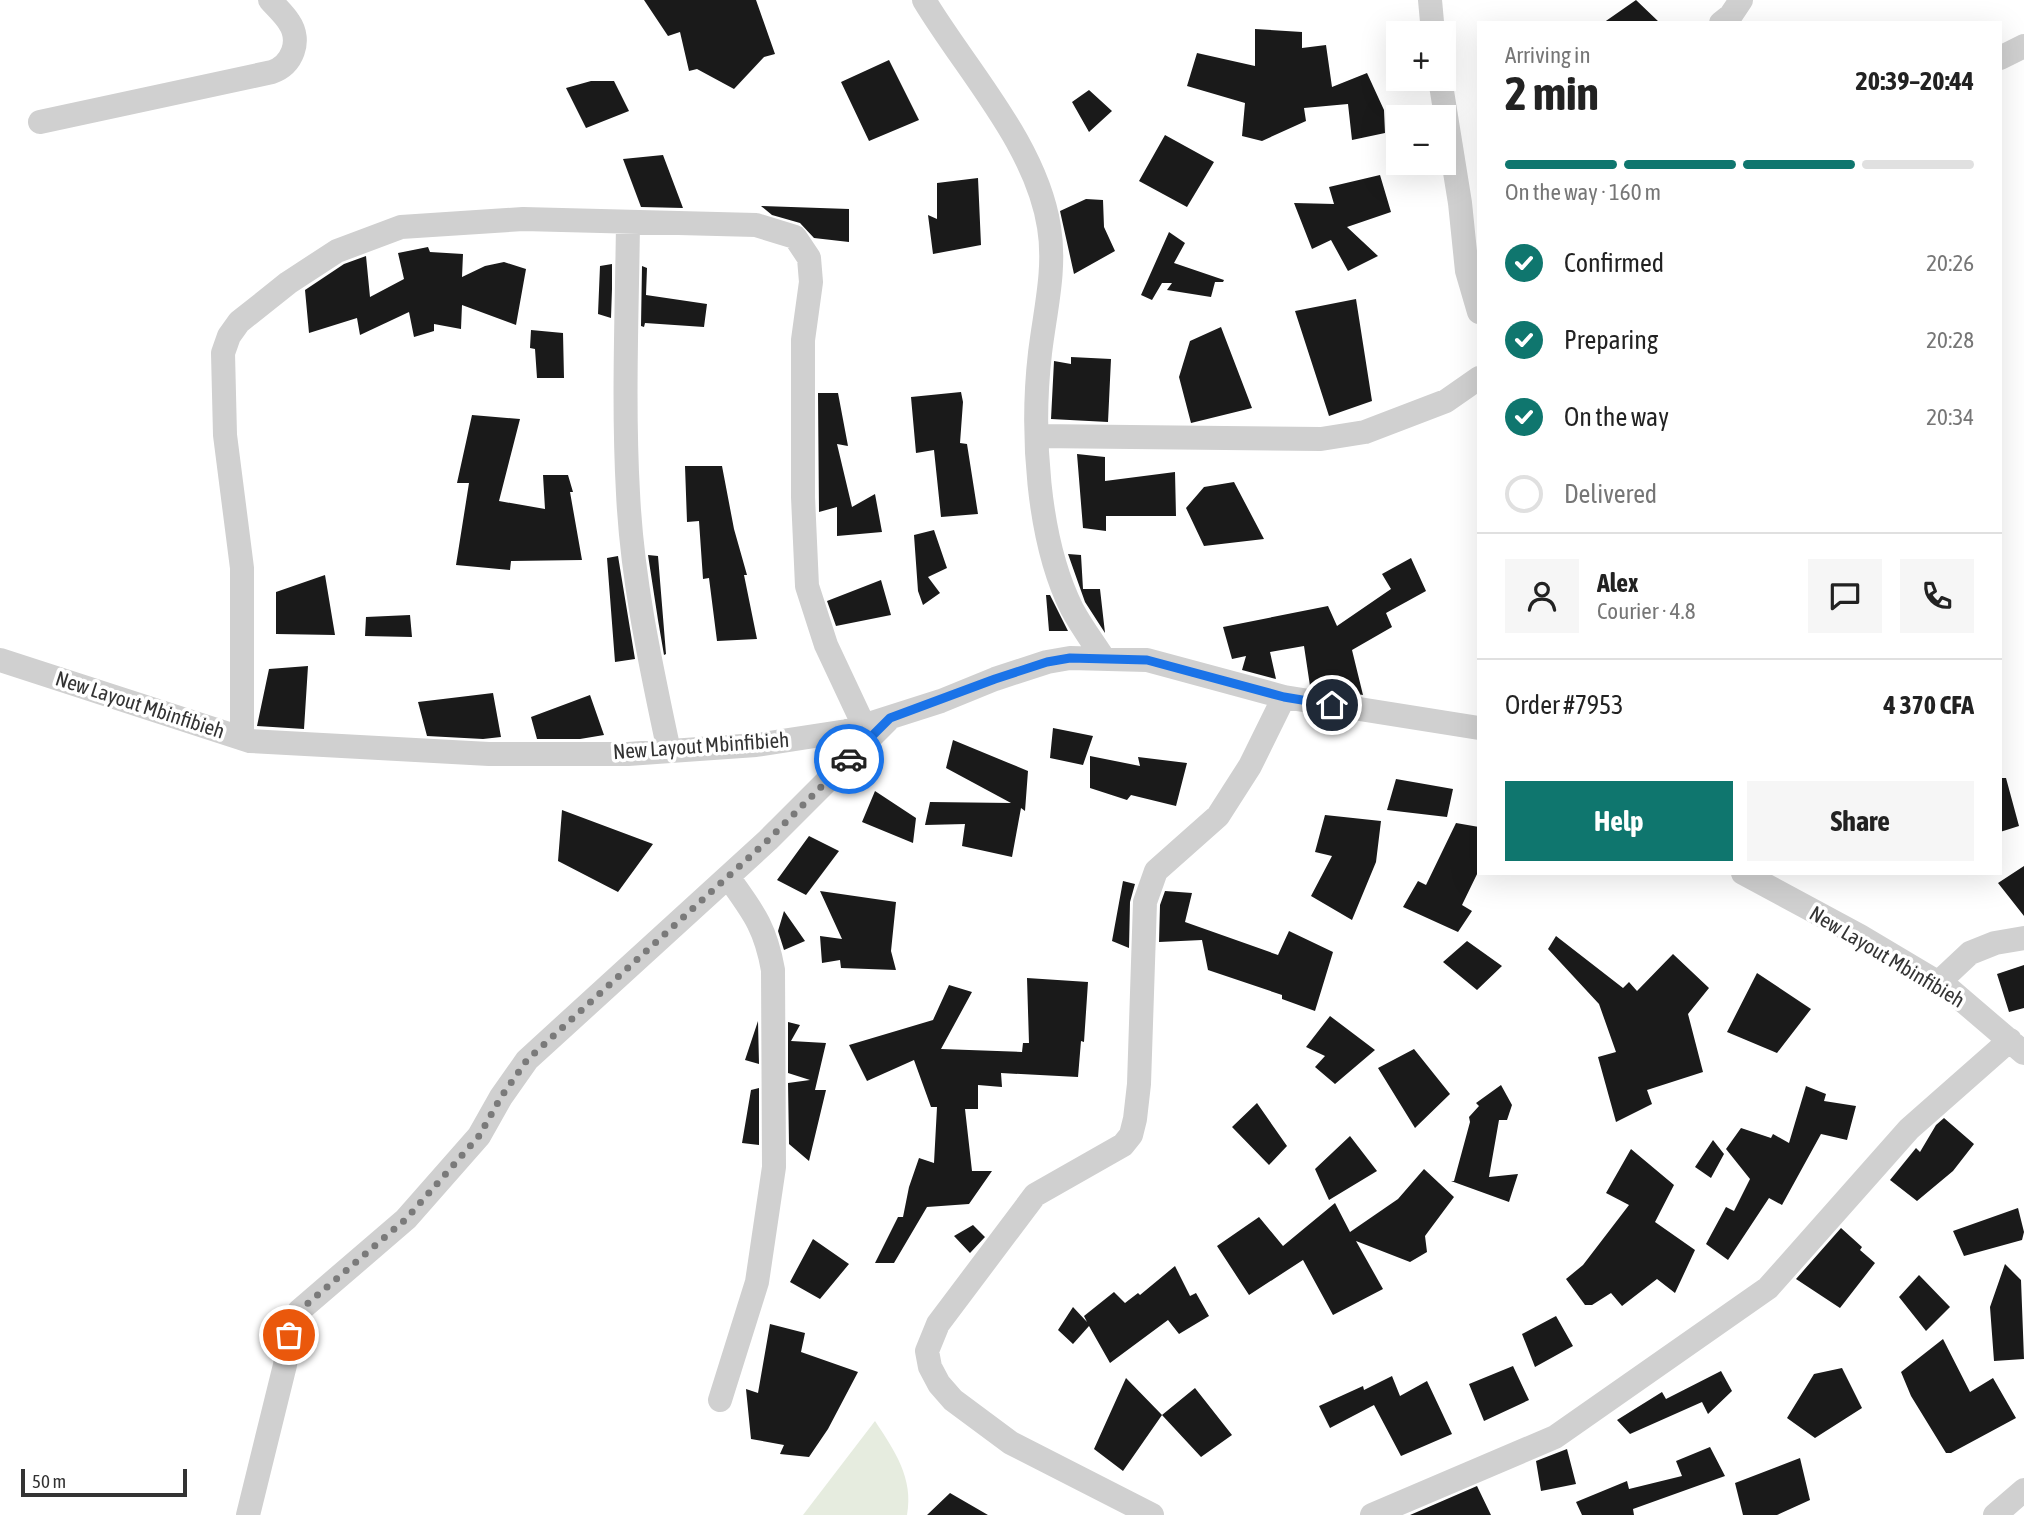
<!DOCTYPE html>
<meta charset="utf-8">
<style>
body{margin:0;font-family:"Asap Condensed",sans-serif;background:#f6f6f6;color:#222;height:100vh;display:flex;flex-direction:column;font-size:26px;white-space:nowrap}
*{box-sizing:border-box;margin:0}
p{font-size:23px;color:#767676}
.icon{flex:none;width:38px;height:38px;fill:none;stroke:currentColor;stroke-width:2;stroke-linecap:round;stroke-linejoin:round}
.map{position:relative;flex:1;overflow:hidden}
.sheet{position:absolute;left:1477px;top:21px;width:525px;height:854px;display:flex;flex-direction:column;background:#fff;border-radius:0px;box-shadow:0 7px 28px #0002}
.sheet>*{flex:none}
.buttons{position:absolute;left:1386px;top:21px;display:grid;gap:14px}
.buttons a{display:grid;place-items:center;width:70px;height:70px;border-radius:0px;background:#fff;box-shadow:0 7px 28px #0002;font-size:35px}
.scale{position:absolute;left:21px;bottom:18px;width:166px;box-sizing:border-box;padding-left:7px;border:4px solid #333;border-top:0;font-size:19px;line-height:24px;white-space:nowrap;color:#333;-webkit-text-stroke:5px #fff;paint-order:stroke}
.pin{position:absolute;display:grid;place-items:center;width:60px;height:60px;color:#fff;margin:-30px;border:4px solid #fff;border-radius:50%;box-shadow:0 2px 7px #0007}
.courier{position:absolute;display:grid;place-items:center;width:70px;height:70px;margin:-35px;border:5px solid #1a73e8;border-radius:50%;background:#fff;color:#222;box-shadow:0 2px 9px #0007}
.summary em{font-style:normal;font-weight:700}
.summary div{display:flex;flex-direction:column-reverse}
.summary{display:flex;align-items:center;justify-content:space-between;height:119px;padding:0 28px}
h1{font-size:46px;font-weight:700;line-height:52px}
.bar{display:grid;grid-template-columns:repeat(4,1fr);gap:10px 7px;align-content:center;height:84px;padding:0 28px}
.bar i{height:9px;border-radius:5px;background:#e0e0e0}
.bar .active{background:#0f766e}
.bar p{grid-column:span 4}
.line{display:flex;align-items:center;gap:18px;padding:0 28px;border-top:2px solid #e0e0e0}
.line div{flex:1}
.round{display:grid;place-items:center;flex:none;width:74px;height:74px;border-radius:0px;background:#f6f6f6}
ol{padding:0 28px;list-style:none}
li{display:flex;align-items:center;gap:21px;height:77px}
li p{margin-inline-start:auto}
li .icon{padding:7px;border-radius:50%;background:#0f766e;color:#fff;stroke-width:4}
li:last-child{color:#767676}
li i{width:38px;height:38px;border:4px solid #e0e0e0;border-radius:50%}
.button{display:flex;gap:14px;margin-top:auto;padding:14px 28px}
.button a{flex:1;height:80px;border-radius:0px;background:#0f766e;color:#fff;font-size:28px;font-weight:700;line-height:80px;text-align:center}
.button a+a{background:#f6f6f6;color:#222}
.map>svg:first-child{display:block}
.green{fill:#e6ecdf}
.building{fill:#1a1a1a}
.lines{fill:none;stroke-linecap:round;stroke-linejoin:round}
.minor{stroke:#d0d0d0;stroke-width:24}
.done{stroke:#7a7a7a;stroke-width:7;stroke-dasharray:0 12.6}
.route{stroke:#1a73e8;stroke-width:9}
.labels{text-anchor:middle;stroke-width:7;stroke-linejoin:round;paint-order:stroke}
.street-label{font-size:21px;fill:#333;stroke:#fff}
</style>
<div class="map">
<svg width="2024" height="1515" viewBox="0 0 2024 1515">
<rect width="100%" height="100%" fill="#fff"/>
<path class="green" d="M875,1421C894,1450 914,1478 907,1515H803Z"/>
<path class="building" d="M644,0H756L775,54L764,57L734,89L697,69L689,71L680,32L668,36Z
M1636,0L1660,23H1603Z
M1255,29L1302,32V48L1326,45L1332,87L1367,73L1384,110L1385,133L1352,140L1348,104L1304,108L1306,121L1262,141L1242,136L1245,103L1187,86L1197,53L1255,66Z
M889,60L919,120L869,141L841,82Z
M591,81H614L629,111L586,128L566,88Z
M1089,90L1112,111L1089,132L1072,102Z
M1165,135L1214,162L1187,207L1139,181Z
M663,155L683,208L641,207L623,159Z
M1380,175L1391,212L1347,227L1378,256L1348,271L1331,240L1312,249L1294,203L1334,204L1329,187Z
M978,178L981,245L933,254L928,215L937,219V183Z
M1086,199L1103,200L1104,227L1115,251L1074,274L1060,211Z
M761,206L849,209V242L814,238L800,223L772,215Z
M1169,232L1185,243L1174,263L1224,280L1223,282H1215L1211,297L1167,290L1172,283H1162L1152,300L1141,295Z
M428,247L430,252L463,254L462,277L485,266L504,262L526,269L516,325L462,305L461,329L434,324V331L414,337L409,312L360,335L357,318L309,333L305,290L344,264L366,256L370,297L404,279L398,253Z
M612,264V289L611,318L598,314L600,266Z
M642,266L647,268L646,295L707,304L704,327L645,323L644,327L641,326Z
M1356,299L1372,401L1329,416L1295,311Z
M1221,327L1252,408L1191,423L1179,377L1190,341Z
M531,330L563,333L564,378H537L535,349L530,348Z
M1071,357L1111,359L1108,422L1051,419L1054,361L1071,364Z
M961,392L963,402L960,443L967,444L978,514L941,517L934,450L916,453L911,397Z
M818,393H838L848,446L837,444L852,507L875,494L882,532L837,536V507L819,512Z
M472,415L520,419L499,501L545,509L543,475H568L573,492H570L582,560L511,561L510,570L456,565L469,483H457Z
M1077,454L1105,457V481L1175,472L1176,516H1106V531L1083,528Z
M685,466H722L734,529L747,575H744L757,639L717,641L709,578L703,579L699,521L687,522Z
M1234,482L1264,539L1204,546L1186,508L1204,487Z
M934,530L947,568L928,577L940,593L923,605L918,591L914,535Z
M1068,554L1081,555L1083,589H1100L1105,633L1085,602Z
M648,555L658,556L666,654L664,655L658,620Z
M618,556L635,659L615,662L607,558Z
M1411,558L1426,591L1386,613L1392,627L1352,650L1363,695L1310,686L1304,646L1270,652L1276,679L1242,670L1246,656L1232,659L1223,627L1328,606L1337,626L1391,589L1382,574Z
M325,575L335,635L276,634V592Z
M881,580L891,615L836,626L827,601Z
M1046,595H1050L1068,631H1049Z
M410,615L412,637L365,636L366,617Z
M308,666L304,729L257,726L269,669Z
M493,693L501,737L483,739L427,736L418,702Z
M590,695L604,735L580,739H537L531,717Z
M1053,728L1093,736L1083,765L1050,758Z
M953,740L1028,771L1025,811L1021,808L1012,857L962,846L965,824L925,825L930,802L1011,803L946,768Z
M1090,756L1140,766L1138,757L1187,763L1176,806L1131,795L1127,800L1090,788Z
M2000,778H2006L2019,826L2000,832Z
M1396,779L1453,789L1447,817L1387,810Z
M875,791L916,818L913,843L862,822Z
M562,810L653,844L618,892L558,861Z
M1325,815L1381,821L1376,862L1352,920L1311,896L1332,856L1315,852Z
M1456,823L1479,827V870L1462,905L1472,911L1458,932L1403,907L1418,881L1426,885Z
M809,836L839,851L806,895L777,880Z
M2024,866V916L1998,883Z
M1123,881L1135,884L1130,902L1129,948L1112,941Z
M820,891L896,902L891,951L896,970L841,968L840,960L822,963L820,936L842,939Z
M1165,891L1192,893L1185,922L1278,955L1289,931L1333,952L1315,1011L1282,999V995L1208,970L1202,940L1159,942L1160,905Z
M784,911L805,941L784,950L778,931Z
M1556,936L1623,988L1629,982L1637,991L1673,954L1709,988L1688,1014L1703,1072L1647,1090L1652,1104L1616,1122L1598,1057L1616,1052L1599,1004L1548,949Z
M1467,941L1502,966L1477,990L1443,962Z
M2024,965V1008L2009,1012L1997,974Z
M1757,973L1811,1009L1777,1053L1727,1032Z
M1027,978L1088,982L1084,1042L1081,1041L1078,1077L1001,1073L1002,1087L978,1085V1109H965L972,1171H992L969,1204L927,1207L894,1263H875L898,1217H903L909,1187L919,1158L934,1163L937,1107H931L914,1060L867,1081L849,1045L933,1020L949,985L972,992L941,1049L1022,1052L1023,1043H1029Z
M1330,1016L1375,1050L1335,1084L1315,1067L1325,1056L1306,1047Z
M758,1021L759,1064L745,1060Z
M788,1022L800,1025L791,1041L826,1043L815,1090H826L809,1161L789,1144L788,1083L810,1080L788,1073Z
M1414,1049L1450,1094L1415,1128L1378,1068Z
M1501,1085L1512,1105L1507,1120H1499L1489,1177L1518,1174L1509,1202L1451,1181H1454L1470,1122L1469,1117L1479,1106L1476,1103Z
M1806,1086L1826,1094L1824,1101L1856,1106L1847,1140L1821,1134L1782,1205L1769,1198L1728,1260L1706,1244L1726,1207L1734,1211L1750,1179L1726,1149L1741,1128L1771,1138L1773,1134L1789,1143Z
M759,1088V1145L742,1143L751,1090Z
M1257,1103L1287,1146L1269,1165L1232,1127Z
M1944,1118L1974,1144L1953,1171L1917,1201L1890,1180L1916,1148L1920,1152L1936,1125Z
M1350,1136L1377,1171L1329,1200L1315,1169Z
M1713,1140L1724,1154L1711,1178L1695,1167Z
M1631,1149L1674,1185L1655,1222L1695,1250L1675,1293L1657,1279L1622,1306L1611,1293L1592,1305H1585L1566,1279L1583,1265L1629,1205L1606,1193Z
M1424,1169L1454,1197L1425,1236L1427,1252L1410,1262L1356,1241L1383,1289L1333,1315L1303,1260L1249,1295L1217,1246L1259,1217L1283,1246L1335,1203L1350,1232L1398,1199Z
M2018,1208L2024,1232L2022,1240L1964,1256L1953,1231Z
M973,1225L985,1237L970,1253L954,1236Z
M1841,1228L1862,1247L1860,1250L1875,1263L1840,1308L1796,1279Z
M813,1239L849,1264L820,1299L790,1282Z
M2005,1264L2021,1280L2024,1359L1994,1361L1990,1307Z
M1175,1266L1190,1296L1196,1293L1209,1316L1179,1334L1168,1320L1110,1363L1089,1326L1073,1344L1058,1330L1073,1307L1087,1322L1084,1316L1114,1292L1125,1303L1138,1293L1140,1295Z
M1919,1275L1950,1307L1926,1331L1899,1297Z
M1556,1316L1573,1346L1535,1367L1522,1334Z
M770,1324L805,1333L801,1352L858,1372L828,1429L809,1457L780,1454L784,1445L751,1439L746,1389L758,1393Z
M1943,1339L1970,1392L1993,1378L2016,1418L1951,1453H1946L1911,1396L1901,1372Z
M1513,1366L1529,1400L1484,1421L1469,1384Z
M1842,1368L1862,1408L1815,1438L1787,1418L1814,1374Z
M1721,1371L1732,1391L1708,1414L1702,1402L1630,1434L1617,1420L1662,1392L1666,1399Z
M1392,1376L1400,1396L1427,1381L1452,1434L1401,1456L1374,1405L1330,1428L1319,1406L1363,1386L1364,1390Z
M1126,1378L1162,1415L1123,1471L1094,1449Z
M1195,1388L1232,1435L1201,1457L1162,1415Z
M1710,1447L1725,1476L1633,1509L1634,1515H1582L1576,1502L1627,1481L1629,1489L1682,1476L1676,1461Z
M1567,1449L1576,1484L1541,1491L1536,1461Z
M1800,1458L1810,1500L1777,1515H1743L1735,1483Z
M1477,1486L1491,1515H1410Z
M950,1493L988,1515H927Z"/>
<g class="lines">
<path class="minor" d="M924,0C966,70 1036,144 1049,227C1056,269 1045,311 1040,353C1031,431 1037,539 1072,609C1081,626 1093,642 1104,659
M1430,0L1433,33
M1721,23L1731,15L1741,0
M2000,58L2024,46
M1440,79L1460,203L1467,271L1479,312
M40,122L272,72C292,65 302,41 289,22C284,14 276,7 270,0
M628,222C627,312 623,403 628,493C632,580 651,666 669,751
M1037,436L1321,439L1365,432L1446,401L1479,378
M0,660L250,741L489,754H628L756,745L847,731L941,701L995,679L1047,662L1070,658L1147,660L1284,697L1479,728
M242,738V568L225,435L223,353L229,336L239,322L288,283L337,251L401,227L523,219L756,225L795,237L809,258L811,282L803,340V497L807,586L826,645L864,726
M1743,873L1860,936L1949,989L2024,1053
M1938,983L1970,953L1995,943L2024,938
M720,1400L757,1282L774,1167L773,970C765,926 753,912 728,877
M248,1515L285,1365L289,1335L299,1311L406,1219L479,1136L501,1097L527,1060L768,840L887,721
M1152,1515L1011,1443L953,1400L939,1384L930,1367L927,1351L938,1324L1035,1195L1123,1145L1131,1135L1135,1119L1139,1084L1145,902L1156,871L1218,816L1250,766L1284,697
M1372,1515L1555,1437L1768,1288L1909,1129L2010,1040
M1995,1515L2024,1490"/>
</g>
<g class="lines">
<path class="done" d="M289,1335L299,1311L406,1219L479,1136L501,1097L527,1060L768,840L849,759"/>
<path class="route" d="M849,759L890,718L995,679L1047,662L1070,658L1147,660L1284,697L1332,705"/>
</g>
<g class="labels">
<g class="street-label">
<text transform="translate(140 705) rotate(18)" y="7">New Layout Mbinfibieh</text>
<text transform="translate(701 746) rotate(-4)" y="7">New Layout Mbinfibieh</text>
<text transform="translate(1887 957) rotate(31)" y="7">New Layout Mbinfibieh</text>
</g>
</g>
</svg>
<div class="buttons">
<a>+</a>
<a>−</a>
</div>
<div class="scale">50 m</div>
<div class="pin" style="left:289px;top:1335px;background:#ea580c"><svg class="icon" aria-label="bag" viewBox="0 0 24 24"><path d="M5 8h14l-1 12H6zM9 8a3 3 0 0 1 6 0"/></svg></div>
<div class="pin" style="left:1332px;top:705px;background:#1f2937"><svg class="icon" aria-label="home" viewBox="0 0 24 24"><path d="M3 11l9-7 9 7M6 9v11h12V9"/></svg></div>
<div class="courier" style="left:849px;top:759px"><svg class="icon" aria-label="car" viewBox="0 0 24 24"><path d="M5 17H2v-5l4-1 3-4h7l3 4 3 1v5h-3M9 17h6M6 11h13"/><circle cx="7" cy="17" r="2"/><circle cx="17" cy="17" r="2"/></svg></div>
<section class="sheet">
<div class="summary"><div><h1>2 min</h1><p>Arriving in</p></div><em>20:39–20:44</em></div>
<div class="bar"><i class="active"></i><i class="active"></i><i class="active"></i><i></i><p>On the way · 160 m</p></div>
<ol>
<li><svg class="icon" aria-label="check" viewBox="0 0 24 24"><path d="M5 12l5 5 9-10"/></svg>Confirmed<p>20:26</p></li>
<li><svg class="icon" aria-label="check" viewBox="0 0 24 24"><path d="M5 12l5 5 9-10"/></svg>Preparing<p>20:28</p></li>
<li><svg class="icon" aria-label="check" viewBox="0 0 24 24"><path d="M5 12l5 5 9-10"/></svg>On the way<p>20:34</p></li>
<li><i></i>Delivered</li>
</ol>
<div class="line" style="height:126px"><a class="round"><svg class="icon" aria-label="person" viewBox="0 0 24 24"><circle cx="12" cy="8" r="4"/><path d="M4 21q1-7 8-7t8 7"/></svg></a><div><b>Alex</b><p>Courier · 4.8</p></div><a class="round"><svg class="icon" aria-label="chat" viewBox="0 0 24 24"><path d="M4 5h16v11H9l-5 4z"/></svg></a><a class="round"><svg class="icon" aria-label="phone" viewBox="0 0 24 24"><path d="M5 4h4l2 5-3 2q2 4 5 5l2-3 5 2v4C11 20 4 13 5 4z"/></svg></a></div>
<div class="line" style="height:91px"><div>Order #7953</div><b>4 370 CFA</b></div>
<div class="button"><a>Help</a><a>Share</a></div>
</section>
</div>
